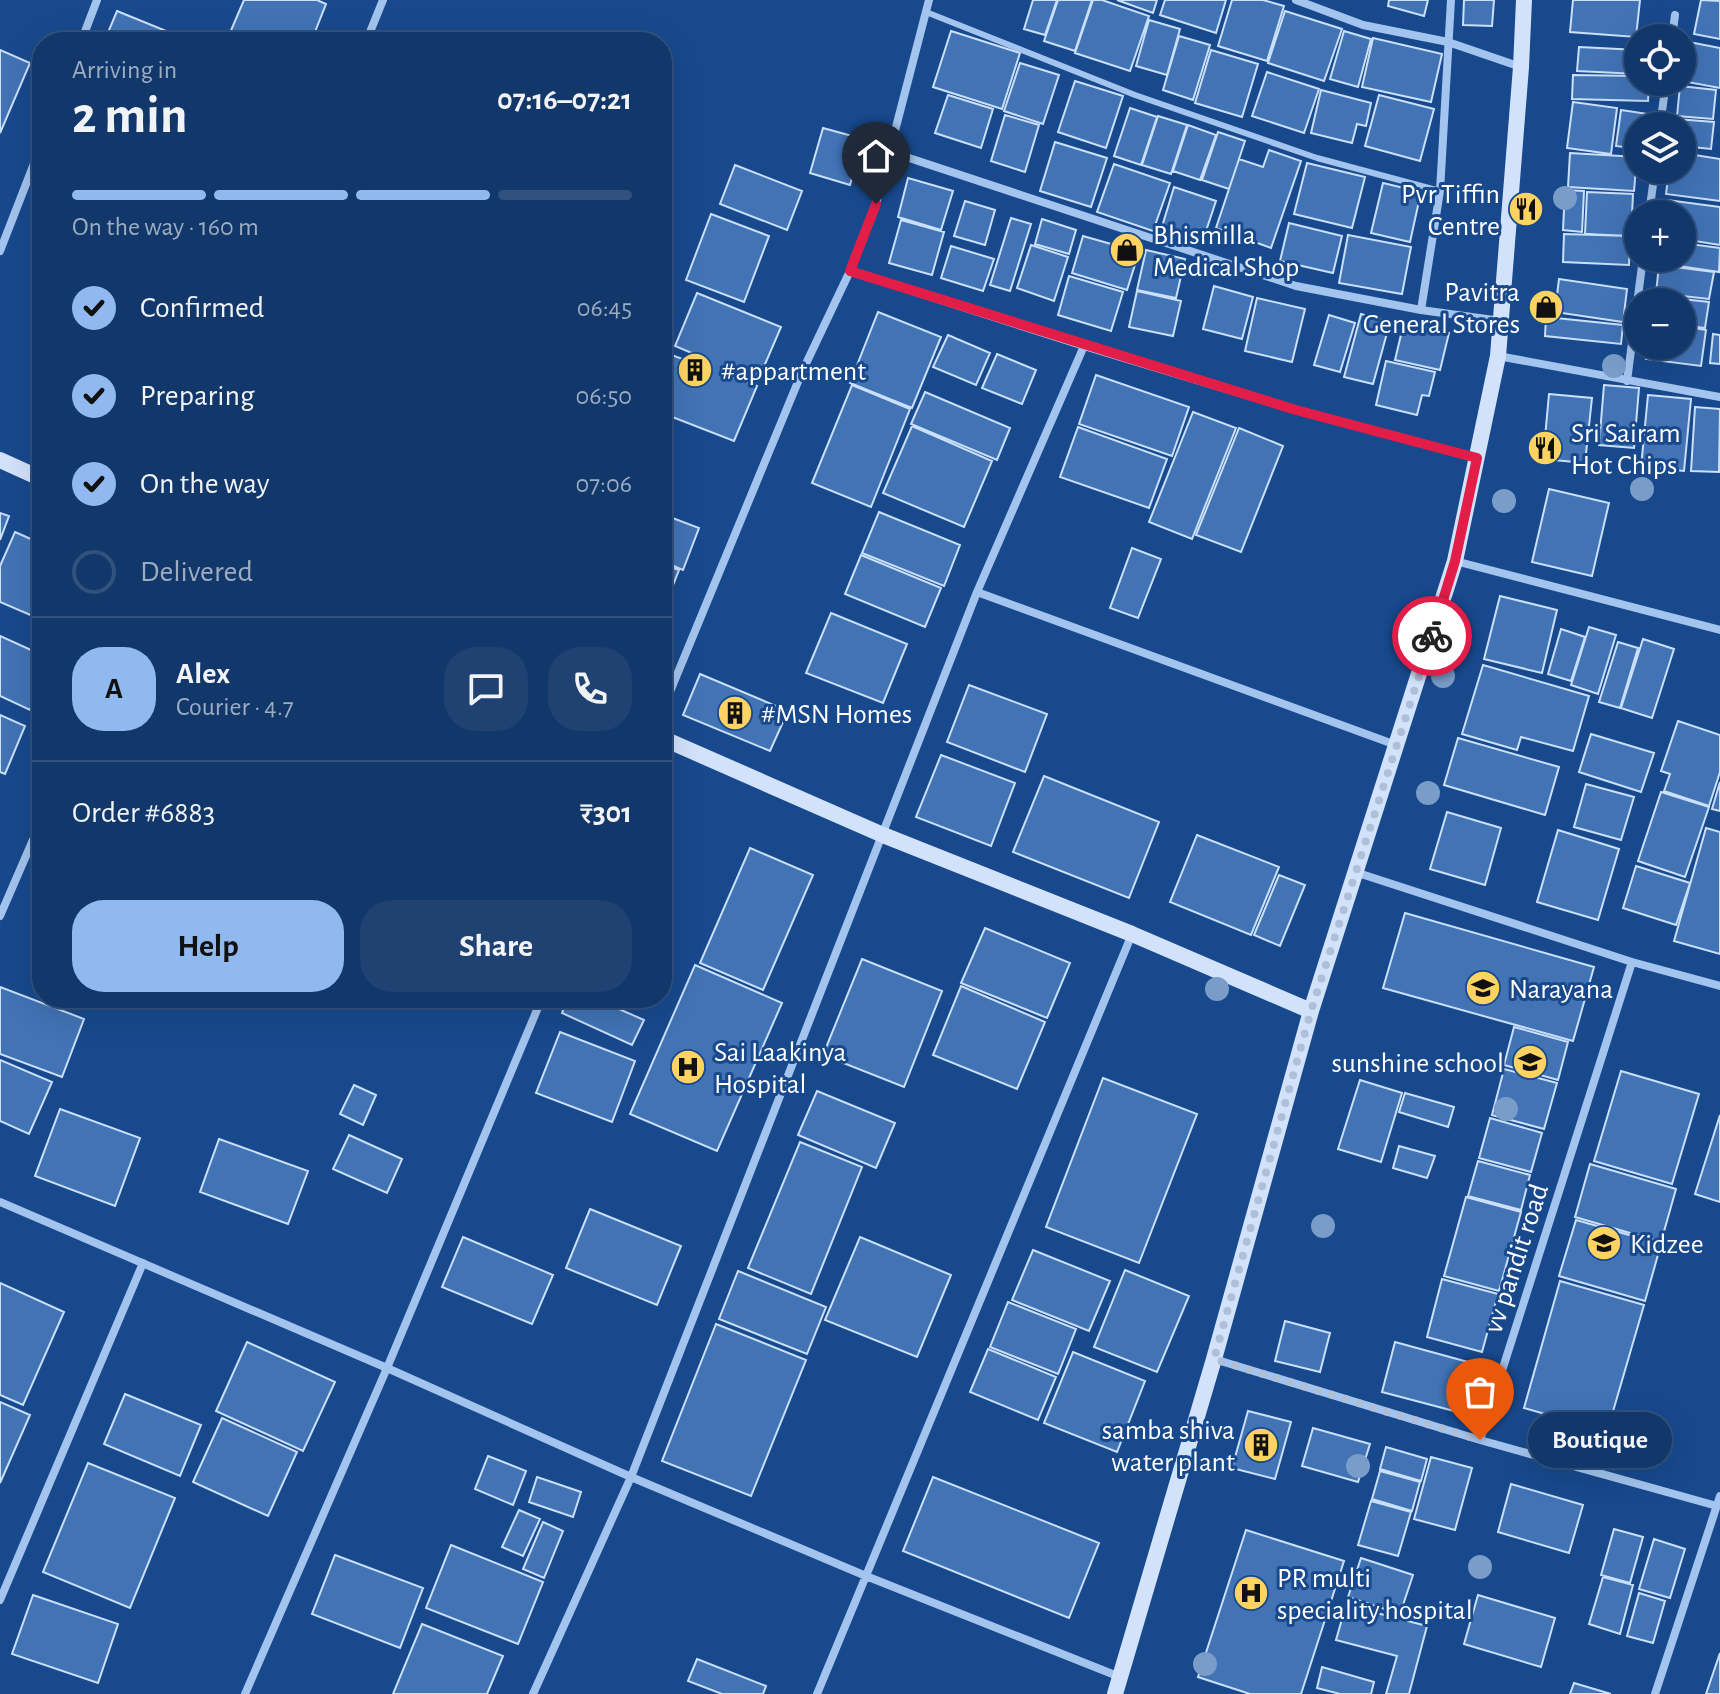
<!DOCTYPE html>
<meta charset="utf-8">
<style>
body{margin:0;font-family:"Alegreya Sans",sans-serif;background:#1f4272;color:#f1f3f6;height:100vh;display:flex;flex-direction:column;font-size:30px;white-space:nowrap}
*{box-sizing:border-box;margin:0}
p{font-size:26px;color:#9cacc1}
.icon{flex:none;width:44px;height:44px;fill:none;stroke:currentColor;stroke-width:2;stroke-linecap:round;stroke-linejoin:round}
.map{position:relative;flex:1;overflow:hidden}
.panel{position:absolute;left:32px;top:32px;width:640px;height:976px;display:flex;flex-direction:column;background:#12376a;border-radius:32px;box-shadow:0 8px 32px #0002,0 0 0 2px #31517e}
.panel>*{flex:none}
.controls{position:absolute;left:1624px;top:24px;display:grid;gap:16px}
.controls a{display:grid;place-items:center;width:72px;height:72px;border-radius:50%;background:#12376a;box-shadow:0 8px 32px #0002,0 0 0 2px #31517e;font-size:40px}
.pin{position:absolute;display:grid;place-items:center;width:68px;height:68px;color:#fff;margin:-82px -34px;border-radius:50% 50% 50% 0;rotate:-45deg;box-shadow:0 0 8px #0007}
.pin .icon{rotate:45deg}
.courier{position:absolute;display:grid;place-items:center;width:80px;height:80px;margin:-40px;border:6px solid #e11d48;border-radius:50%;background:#fff;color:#222;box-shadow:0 2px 10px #0007}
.bubble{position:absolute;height:56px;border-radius:28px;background:#12376a;box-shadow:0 8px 32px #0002,0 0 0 2px #31517e;font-size:26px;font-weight:700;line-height:56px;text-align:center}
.overview em{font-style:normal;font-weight:700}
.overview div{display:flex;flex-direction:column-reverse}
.overview{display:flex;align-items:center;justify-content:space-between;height:136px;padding:0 40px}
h1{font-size:52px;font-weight:700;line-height:60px}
.bar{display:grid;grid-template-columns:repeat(4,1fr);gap:12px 8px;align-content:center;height:96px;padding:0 40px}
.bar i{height:10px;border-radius:6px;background:#31517e}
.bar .active{background:#90b9f0}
.bar p{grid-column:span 4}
.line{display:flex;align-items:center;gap:20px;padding:0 40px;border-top:2px solid #31517e}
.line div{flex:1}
.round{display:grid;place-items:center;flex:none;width:84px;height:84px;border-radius:32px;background:#1f4272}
ol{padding:0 40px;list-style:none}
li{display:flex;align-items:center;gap:24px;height:88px}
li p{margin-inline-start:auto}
li .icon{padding:8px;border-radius:50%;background:#90b9f0;color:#111;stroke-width:4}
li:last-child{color:#9cacc1}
li i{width:44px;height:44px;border:4px solid #31517e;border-radius:50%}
.primary-button{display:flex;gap:16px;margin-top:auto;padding:16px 40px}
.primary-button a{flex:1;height:92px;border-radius:32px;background:#90b9f0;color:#111;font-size:32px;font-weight:700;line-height:92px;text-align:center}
.primary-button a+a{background:#1f4272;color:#f1f3f6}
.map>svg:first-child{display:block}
.building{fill:#4173b5;stroke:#c9dffa;stroke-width:2}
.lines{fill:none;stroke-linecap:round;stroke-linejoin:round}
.lane{stroke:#a3c4ee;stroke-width:6}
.street{stroke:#a3c4ee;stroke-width:8}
.secondary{stroke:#d1e2fa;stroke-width:16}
.tree{fill:#799cc9}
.done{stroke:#aebfd7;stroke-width:8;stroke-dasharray:0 14.4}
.route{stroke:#e11d48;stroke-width:10}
.labels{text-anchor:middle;stroke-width:6;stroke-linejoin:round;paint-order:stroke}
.poi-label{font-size:28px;fill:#fff;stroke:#18498d;text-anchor:start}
.street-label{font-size:28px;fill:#fff;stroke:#18498d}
</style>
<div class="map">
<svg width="1720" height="1694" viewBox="0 0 1720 1694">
<rect width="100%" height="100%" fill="#18498d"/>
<path class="building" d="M244,0H317L326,4L311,42H226Z
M1033,0H1057L1045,35L1024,29Z
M1058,0H1092L1075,51L1044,41Z
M1093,0H1102L1149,16L1130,71L1075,53Z
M1117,0H1157L1153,13Z
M1165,0H1226L1216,33L1160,15Z
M1232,0H1263L1284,6L1267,61L1218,46Z
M1389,0H1428L1424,16L1388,6Z
M1464,0H1494L1492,26L1463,25Z
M1573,0H1640L1636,37L1570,32Z
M1701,0L1720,1V39L1694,34Z
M117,11L193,42H104Z
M1285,11L1342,29L1324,81L1268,63Z
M1149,20L1180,29L1167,75L1136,66Z
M951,31L1020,53L1002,109L933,87Z
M1344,31L1371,39L1358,87L1330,79Z
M1179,36L1210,45L1193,100L1163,90Z
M1373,38L1442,54L1431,102L1362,87Z
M1689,42L1720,48V88L1682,81Z
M1579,47L1638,50V74L1577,71Z
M0,50L30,63L0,133Z
M1211,50L1258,64L1242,117L1195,103Z
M1020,63L1059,75L1043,124L1004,111Z
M1267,72L1319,89L1304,133L1252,116Z
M1573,75L1638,76V82H1649L1648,101L1572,99Z
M1075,81L1123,96L1106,148L1058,132Z
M1680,86L1716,90L1713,119L1677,116Z
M1321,90L1371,103L1366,126L1357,124L1352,143L1311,133Z
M948,95L993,109L981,148L935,133Z
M1379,95L1434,109L1420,161L1365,146Z
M1573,102L1617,108L1611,154L1567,148Z
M1130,108L1157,117L1141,165L1114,156Z
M1621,110L1655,115L1654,126H1638V149L1616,146Z
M1005,115L1039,125L1025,172L991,161Z
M1158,116L1187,125L1171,174L1142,165Z
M1676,119L1714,122L1711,149L1682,146V126H1675Z
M1188,125L1216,135L1200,180L1173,171Z
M823,128L863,139L850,185L810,173Z
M1218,132L1245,141L1229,189L1202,180Z
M1055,142L1107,158L1091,207L1040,191Z
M1269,150L1301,161L1271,248L1216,228L1239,159L1263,167Z
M1570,153L1637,157L1634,191L1568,187Z
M1682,153L1720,159V201L1666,194L1669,170H1682Z
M1307,163L1365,177L1352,228L1294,214Z
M1114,164L1170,183L1153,231L1097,212Z
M735,165L802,191L787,230L720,204Z
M908,178L953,191L941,230L898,217Z
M1383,183L1421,192L1410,242L1371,233Z
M1174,187L1216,201L1202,243L1161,230Z
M1565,190L1584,191L1582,232L1563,230Z
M1587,192L1633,194L1631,236L1585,234Z
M1667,200L1720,207V245L1682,239V214H1665Z
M965,201L995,210L985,245L954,236Z
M711,214L769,236L744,302L686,280Z
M1011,218L1031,224L1010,291L990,285Z
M1042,219L1076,230L1069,254L1035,244Z
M901,220L944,232L932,275L889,263Z
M1289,223L1342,236L1333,273L1280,261Z
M1564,234L1630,236L1629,265L1563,262Z
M1348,235L1411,247L1402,294L1339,283Z
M1083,236L1139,252L1127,290L1072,273Z
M1682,243L1720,248L1719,272L1659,263L1660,258H1682Z
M1031,245L1068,257L1054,301L1017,288Z
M951,246L994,259L983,291L941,278Z
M1146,250L1185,259L1176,298L1137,290Z
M1659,265L1714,272L1709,299L1656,293Z
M1069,276L1123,292L1111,331L1058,315Z
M1559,279L1627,289L1623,322L1555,312Z
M1214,286L1253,297L1242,339L1203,329Z
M1137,291L1181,301L1173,336L1129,327Z
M697,293L781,327L760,376L727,364L723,372L757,386L734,441L662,413V379L672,355L703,367L706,359L675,346Z
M1656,296L1709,302L1705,328L1682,325V302H1655Z
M1257,298L1305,309L1292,362L1245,351Z
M878,312L941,337L912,408L850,383Z
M1361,314L1390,322L1373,384L1344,377Z
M1329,315L1355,323L1340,372L1314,365Z
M1546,317L1623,325L1621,344L1545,336Z
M1404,322L1449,333L1440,370L1395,360Z
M1682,326L1706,330L1701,366L1646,359L1648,346H1682Z
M1713,334L1720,335V364L1710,363Z
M948,335L990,353L976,385L933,367Z
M997,354L1036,370L1022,404L982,388Z
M1386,361L1435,372L1429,396L1422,395L1417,415L1376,405Z
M1096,375L1189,407L1172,456L1079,424Z
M852,385L910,409L871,507L812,483Z
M1604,385L1639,388L1634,448L1599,445Z
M925,392L1010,428L997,460L911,424Z
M1549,394L1592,398L1585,463L1543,459Z
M1648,395L1691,399L1684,471L1641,467Z
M1695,407L1720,409L1719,472L1691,471Z
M1193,412L1236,428L1192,539L1149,522Z
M912,426L992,461L964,527L883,493Z
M1078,427L1167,459L1149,508L1060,477Z
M1239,428L1283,446L1241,552L1196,535Z
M1549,489L1609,503L1592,576L1532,562Z
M879,512L960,545L944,586L862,553Z
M0,513L9,516L0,540Z
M662,514L699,528L683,570L662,561Z
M15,532L42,544V620L0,602V566Z
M1132,548L1161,559L1138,618L1110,608Z
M861,555L941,588L925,627L845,594Z
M662,564L679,570L662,613Z
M1500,596L1557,610L1542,673L1484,659Z
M831,613L907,644L883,703L806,673Z
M1589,627L1616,635L1598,694L1571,685Z
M1561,629L1585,637L1571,681L1548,674Z
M0,636L42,655V682L30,710L0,696Z
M1643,639L1674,649L1652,718L1621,708Z
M1618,642L1638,648L1620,708L1599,702Z
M1483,665L1589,696L1573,751L1521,737L1517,750L1462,734Z
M700,674L788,711L770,751L683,715Z
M969,685L1047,714L1025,772L947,742Z
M0,715L25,726L5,774L0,772Z
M1678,721L1720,735V772L1709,806L1664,791L1670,774L1661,771Z
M1591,734L1654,753L1641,792L1579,772Z
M1458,738L1559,767L1545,815L1444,785Z
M941,755L1015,783L991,846L916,817Z
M1044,776L1159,822L1129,898L1013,852Z
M1720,782V811L1712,809Z
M1586,784L1634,797L1621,840L1574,827Z
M1661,792L1709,807L1685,877L1638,861Z
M1447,812L1501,828L1485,885L1430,869Z
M1706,828L1720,832V954L1674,941Z
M1558,830L1619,849L1598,920L1537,902Z
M1197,835L1279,867L1251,935L1170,902Z
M750,848L813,875L763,990L700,963Z
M1636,866L1690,883L1676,925L1623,908Z
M1279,875L1305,885L1280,946L1254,935Z
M1405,913L1594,967L1573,1041L1383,988Z
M985,928L1070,963L1047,1018L961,983Z
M862,959L942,991L904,1087L823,1055Z
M695,965L782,1003L717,1151L630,1114Z
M961,986L1045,1022L1017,1089L933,1055Z
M0,987L84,1019L62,1077L0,1054Z
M568,998H594L644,1020L632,1045L562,1013Z
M1514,1027L1568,1042L1558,1080L1504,1065Z
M560,1032L635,1061L612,1122L536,1093Z
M0,1060L52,1082L29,1134L0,1121Z
M1504,1069L1557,1083L1544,1129L1492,1115Z
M1621,1071L1699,1094L1672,1184L1594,1161Z
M1103,1078L1197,1114L1139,1263L1046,1227Z
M1360,1080L1402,1093L1381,1162L1338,1149Z
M354,1085L376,1095L363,1125L340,1114Z
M817,1091L895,1123L876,1168L798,1135Z
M1405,1093L1454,1107L1448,1127L1399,1112Z
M60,1109L140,1138L115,1206L35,1176Z
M1720,1115V1202L1695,1194Z
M1490,1118L1542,1133L1531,1172L1479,1158Z
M349,1135L402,1159L387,1193L333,1169Z
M219,1139L308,1171L288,1224L200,1192Z
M800,1142L862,1167L811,1294L748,1268Z
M1399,1146L1435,1156L1427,1178L1393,1168Z
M1478,1161L1530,1175L1521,1210L1468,1196Z
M1590,1164L1676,1189L1661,1242L1575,1217Z
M1466,1197L1521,1212L1499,1291L1444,1276Z
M590,1209L681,1246L657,1305L566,1268Z
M1576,1220L1661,1244L1645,1301L1559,1276Z
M463,1237L553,1275L532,1324L442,1287Z
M860,1237L951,1275L917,1357L825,1320Z
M1033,1250L1110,1281L1089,1331L1012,1300Z
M1125,1270L1189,1296L1157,1372L1094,1347Z
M738,1271L826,1307L807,1354L719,1319Z
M1442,1279L1498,1294L1482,1352L1427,1337Z
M1560,1281L1644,1305L1607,1432L1524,1408Z
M0,1283L64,1312L23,1405L0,1395Z
M1008,1302L1076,1329L1058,1374L990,1347Z
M1285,1321L1330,1333L1320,1372L1275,1361Z
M716,1324L806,1360L751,1496L662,1461Z
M247,1342L335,1382L303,1451L216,1411Z
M1395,1342L1468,1362L1454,1411L1382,1392Z
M988,1349L1056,1377L1038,1420L970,1392Z
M1073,1352L1145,1381L1117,1452L1044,1423Z
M125,1394L201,1425L180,1476L104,1444Z
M0,1402L30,1415L0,1483Z
M1248,1411L1291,1422L1275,1479L1232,1468Z
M222,1418L297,1452L268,1516L193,1482Z
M1313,1428L1370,1444L1358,1482L1302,1466Z
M1386,1447L1427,1459L1421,1481L1380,1469Z
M488,1456L526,1471L513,1505L475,1489Z
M1431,1457L1472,1468L1455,1530L1414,1519Z
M88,1463L175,1498L130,1608L43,1572Z
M1380,1471L1420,1482L1412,1511L1372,1499Z
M537,1477L581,1492L573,1517L529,1502Z
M933,1477L1099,1543L1069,1618L903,1551Z
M1511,1484L1583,1505L1569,1553L1498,1532Z
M1371,1501L1411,1512L1398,1556L1358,1545Z
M519,1510L540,1519L523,1556L502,1547Z
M543,1522L563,1531L544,1578L523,1569Z
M1614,1529L1643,1537L1630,1583L1601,1575Z
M1246,1530L1344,1561L1301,1694H1250L1198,1677Z
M1654,1539L1685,1549L1670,1598L1639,1589Z
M451,1545L543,1582L518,1644L426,1608Z
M335,1555L423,1588L400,1648L312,1614Z
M1361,1558L1413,1575L1400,1614L1348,1597Z
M1603,1577L1633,1585L1620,1634L1589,1624Z
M1639,1593L1665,1601L1653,1643L1627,1636Z
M33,1595L118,1624L98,1683L12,1654Z
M1478,1595L1555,1618L1541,1667L1464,1644Z
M1346,1605L1427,1626L1409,1694H1386L1397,1656L1336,1640Z
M422,1624L503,1656L487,1694H393Z
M1720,1653V1694H1706Z
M697,1659L766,1686L763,1694H722L688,1681Z
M1322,1667L1374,1682L1371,1694H1340L1317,1688Z
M1574,1683L1611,1694H1570Z"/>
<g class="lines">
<path class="lane" d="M926,12L1135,95L1317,158L1440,191"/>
<path class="street" d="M929,0L876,204L850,271L1084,346L1296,410L1477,458
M1296,0L1363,25L1448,42L1521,67
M1672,38L1675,15
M81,42L97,0
M366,42L383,0
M1660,126L1666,82
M888,151L1296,286L1421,310L1501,321
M1649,214L1655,170
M0,251L42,143
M1421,310L1440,191L1451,0
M1498,356L1720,397
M1627,381L1643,258
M1455,561L1720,630
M977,592L1396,745
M662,711L802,372L850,271
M1355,872L1632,962L1720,986
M0,916L42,819
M0,1202L387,1368L631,1477L866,1576L1120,1677
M1214,1359L1480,1440L1632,962
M1480,1440L1717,1506
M0,1600L143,1263
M245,1694L387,1368L542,998
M533,1694L631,1477L977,592L1084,346
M817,1694L1132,934
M1655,1694L1720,1496"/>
<path class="secondary" d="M0,460L42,479
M662,738L883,835L1132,934L1311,1011
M1115,1694L1214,1359L1311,1011L1455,561L1498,356L1521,67L1524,0"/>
</g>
<g class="tree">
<circle cx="1565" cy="198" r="12"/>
<circle cx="1614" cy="366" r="12"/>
<circle cx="1642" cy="489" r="12"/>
<circle cx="1504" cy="501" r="12"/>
<circle cx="1443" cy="676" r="12"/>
<circle cx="1428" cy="793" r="12"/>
<circle cx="1217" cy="989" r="12"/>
<circle cx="1506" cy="1109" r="12"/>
<circle cx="1323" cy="1226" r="12"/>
<circle cx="1358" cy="1466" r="12"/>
<circle cx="1480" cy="1567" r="12"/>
<circle cx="1205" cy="1664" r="12"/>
</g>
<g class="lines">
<path class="done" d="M1432,636L1311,1011L1214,1359L1480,1440"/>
<path class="route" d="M876,204L850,271L1296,410L1477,458L1455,561L1432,636"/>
</g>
<defs>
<g id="restaurant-disc" transform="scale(1.8)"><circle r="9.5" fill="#ffd361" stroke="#18498d"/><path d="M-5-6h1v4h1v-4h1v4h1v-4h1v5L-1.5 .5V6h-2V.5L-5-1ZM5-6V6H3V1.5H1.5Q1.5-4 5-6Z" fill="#111"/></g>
<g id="shop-disc" transform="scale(1.8)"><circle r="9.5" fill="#ffd361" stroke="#18498d"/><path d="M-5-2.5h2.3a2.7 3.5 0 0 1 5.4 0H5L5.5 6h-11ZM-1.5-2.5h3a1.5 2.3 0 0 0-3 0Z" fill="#111"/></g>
<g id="building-disc" transform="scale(1.8)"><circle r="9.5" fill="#ffd361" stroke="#18498d"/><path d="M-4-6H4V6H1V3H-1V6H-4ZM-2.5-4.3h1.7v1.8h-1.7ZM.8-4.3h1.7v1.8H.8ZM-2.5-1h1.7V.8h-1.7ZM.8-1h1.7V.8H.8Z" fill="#111"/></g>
<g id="school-disc" transform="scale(1.8)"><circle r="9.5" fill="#ffd361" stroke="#18498d"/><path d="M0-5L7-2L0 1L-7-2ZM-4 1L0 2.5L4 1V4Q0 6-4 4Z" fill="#111"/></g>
<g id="university-disc" transform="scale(1.8)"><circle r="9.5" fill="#ffd361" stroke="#18498d"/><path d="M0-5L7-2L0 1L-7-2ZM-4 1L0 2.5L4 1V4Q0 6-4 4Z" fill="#111"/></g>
<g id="hospital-disc" transform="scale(1.8)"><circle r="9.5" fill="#ffd361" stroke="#18498d"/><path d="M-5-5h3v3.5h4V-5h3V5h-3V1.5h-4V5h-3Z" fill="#111"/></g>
</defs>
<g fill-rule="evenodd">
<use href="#restaurant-disc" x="1526" y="209"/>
<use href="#shop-disc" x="1127" y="250"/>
<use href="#shop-disc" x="1546" y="307"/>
<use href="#building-disc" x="695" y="370"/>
<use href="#restaurant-disc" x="1545" y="448"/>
<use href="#building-disc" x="735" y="713"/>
<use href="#school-disc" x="1483" y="988"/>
<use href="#university-disc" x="1530" y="1062"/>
<use href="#hospital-disc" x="688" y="1067"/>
<use href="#school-disc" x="1604" y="1243"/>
<use href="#building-disc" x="1261" y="1445"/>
<use href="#hospital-disc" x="1251" y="1593"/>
</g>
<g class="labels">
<g class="poi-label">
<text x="1500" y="203" text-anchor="end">Pvr Tiffin<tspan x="1500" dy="32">Centre</tspan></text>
<text x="1153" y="244">Bhismilla<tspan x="1153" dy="32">Medical Shop</tspan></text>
<text x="1520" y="301" text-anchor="end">Pavitra<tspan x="1520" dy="32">General Stores</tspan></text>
<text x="721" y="380">#appartment</text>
<text x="1571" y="442">Sri Sairam<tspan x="1571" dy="32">Hot Chips</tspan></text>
<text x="761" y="723">#MSN Homes</text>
<text x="1509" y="998">Narayana</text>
<text x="714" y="1061">Sai Laakinya<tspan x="714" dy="32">Hospital</tspan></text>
<text x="1504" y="1072" text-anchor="end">sunshine school</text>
<text x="1630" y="1253">Kidzee</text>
<text x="1235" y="1439" text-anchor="end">samba shiva<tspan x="1235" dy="32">water plant</tspan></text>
<text x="1277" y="1587">PR multi<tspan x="1277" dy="32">speciality hospital</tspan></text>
</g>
<g class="street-label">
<text transform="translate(1515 1258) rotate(-72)" y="10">vv pandit road</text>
</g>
</g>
</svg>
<div class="controls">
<a><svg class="icon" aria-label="locate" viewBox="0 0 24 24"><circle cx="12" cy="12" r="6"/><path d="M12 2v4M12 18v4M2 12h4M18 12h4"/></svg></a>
<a><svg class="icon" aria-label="layers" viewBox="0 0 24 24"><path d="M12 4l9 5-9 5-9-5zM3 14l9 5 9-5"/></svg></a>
<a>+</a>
<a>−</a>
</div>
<div class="pin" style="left:1480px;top:1440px;background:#ea580c"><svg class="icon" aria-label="bag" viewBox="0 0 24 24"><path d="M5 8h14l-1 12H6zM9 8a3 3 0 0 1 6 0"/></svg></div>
<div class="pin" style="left:876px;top:204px;background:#1f2937"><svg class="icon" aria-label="home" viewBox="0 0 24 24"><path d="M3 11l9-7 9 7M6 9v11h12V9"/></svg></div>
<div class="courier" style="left:1432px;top:636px"><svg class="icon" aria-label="bike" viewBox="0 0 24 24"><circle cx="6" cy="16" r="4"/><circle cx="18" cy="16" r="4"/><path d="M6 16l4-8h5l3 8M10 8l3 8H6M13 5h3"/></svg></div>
<div class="bubble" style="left:1528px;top:1412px;width:144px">Boutique</div>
<section class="panel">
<div class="overview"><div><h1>2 min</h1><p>Arriving in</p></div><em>07:16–07:21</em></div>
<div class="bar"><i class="active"></i><i class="active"></i><i class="active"></i><i></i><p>On the way · 160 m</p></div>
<ol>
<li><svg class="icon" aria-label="check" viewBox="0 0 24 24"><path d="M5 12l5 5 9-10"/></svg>Confirmed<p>06:45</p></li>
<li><svg class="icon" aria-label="check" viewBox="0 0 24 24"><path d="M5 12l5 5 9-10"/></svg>Preparing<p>06:50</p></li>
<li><svg class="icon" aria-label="check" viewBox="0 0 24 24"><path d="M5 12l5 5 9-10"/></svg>On the way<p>07:06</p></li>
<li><i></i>Delivered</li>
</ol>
<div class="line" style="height:144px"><b class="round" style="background:#90b9f0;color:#111">A</b><div><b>Alex</b><p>Courier · 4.7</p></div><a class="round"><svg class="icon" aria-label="chat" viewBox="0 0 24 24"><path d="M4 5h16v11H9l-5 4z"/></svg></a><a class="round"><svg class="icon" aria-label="phone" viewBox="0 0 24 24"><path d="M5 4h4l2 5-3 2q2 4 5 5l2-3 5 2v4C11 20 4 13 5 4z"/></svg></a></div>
<div class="line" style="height:104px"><div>Order #6883</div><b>₹301</b></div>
<div class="primary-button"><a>Help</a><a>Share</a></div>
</section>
</div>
